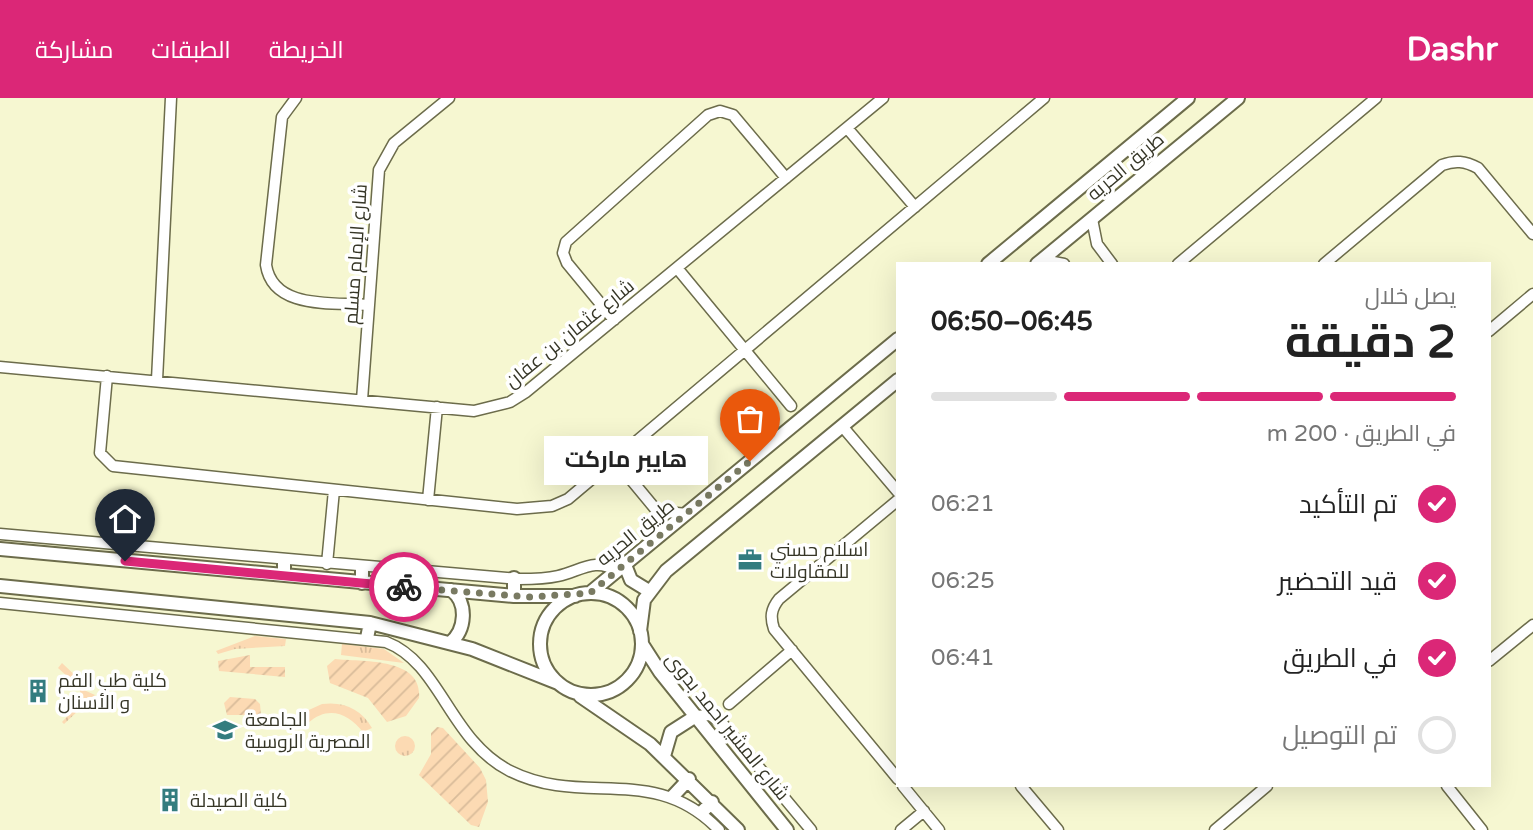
<!DOCTYPE html>
<html lang="ar">
<meta charset="utf-8">
<style>
body{margin:0;font-family:"Varela Round",Cairo,sans-serif;background:#f6f6f6;color:#222;direction:rtl;height:100vh;display:flex;flex-direction:column;font-size:26px;white-space:nowrap}
*{box-sizing:border-box;margin:0}
p{font-size:23px;color:#767676}
.icon{flex:none;width:38px;height:38px;fill:none;stroke:currentColor;stroke-width:2;stroke-linecap:round;stroke-linejoin:round}
.map{position:relative;flex:1;overflow:hidden;direction:ltr}
.panel{position:absolute;left:896px;top:164px;width:595px;height:525px;display:flex;flex-direction:column;background:#fff;border-radius:0px;box-shadow:0 7px 28px #0002;direction:rtl}
.panel>*{flex:none}
.pin{position:absolute;display:grid;place-items:center;width:60px;height:60px;color:#fff;margin:-72px -30px;border-radius:50% 50% 50% 0;rotate:-45deg;box-shadow:0 0 7px #0007}
.pin .icon{rotate:45deg}
.courier{position:absolute;display:grid;place-items:center;width:70px;height:70px;margin:-35px;border:5px solid #db2777;border-radius:50%;background:#fff;color:#222;box-shadow:0 2px 9px #0007}
.bubble{position:absolute;height:49px;border-radius:0px;background:#fff;box-shadow:0 7px 28px #0002;font-size:23px;font-weight:700;line-height:49px;text-align:center;direction:rtl}
.headline em{font-style:normal;font-weight:700}
.headline div{display:flex;flex-direction:column-reverse}
.headline{display:flex;align-items:center;justify-content:space-between;height:119px;padding:0 35px}
h1{font-size:46px;font-weight:700;line-height:52px}
.bar{display:grid;grid-template-columns:repeat(4,1fr);gap:10px 7px;align-content:center;height:84px;padding:0 35px}
.bar i{height:9px;border-radius:5px;background:#e0e0e0}
.bar .on{background:#db2777}
.bar p{grid-column:span 4}
ol{padding:0 35px;list-style:none}
li{display:flex;align-items:center;gap:21px;height:77px}
li p{margin-inline-start:auto}
li .icon{padding:7px;border-radius:50%;background:#db2777;color:#fff;stroke-width:4}
li:last-child{color:#767676}
li i{width:38px;height:38px;border:4px solid #e0e0e0;border-radius:50%}
header{display:flex;align-items:center;gap:42px;box-sizing:border-box;height:98px;padding:0 35px;background:#db2777;color:#fff}
header strong{font-size:33px}
nav{display:flex;gap:38px;margin-inline-start:auto;font-size:24px}
.map>svg:first-child{display:block}
.grass{fill:url(#grass-tufts)}
.garden{fill:url(#garden-furrows)}
.lines{fill:none;stroke-linecap:round;stroke-linejoin:round}
.minor-casing{stroke:#6c6c4b;stroke-width:13}
.tertiary-casing{stroke:#6c6c4b;stroke-width:16}
.minor{stroke:#fff;stroke-width:10}
.tertiary{stroke:#fff;stroke-width:12}
.done{stroke:#797a62;stroke-width:7;stroke-dasharray:0 12.6}
.route{stroke:#db2777;stroke-width:9}
.labels{text-anchor:middle;stroke-width:7;stroke-linejoin:round;paint-order:stroke}
.street-label{font-size:19px;fill:#363627;stroke:#fff}
.poi-label{font-size:19px;fill:#363627;stroke:#fff;text-anchor:start}
</style>
<header>
<strong>Dashr</strong>
<nav><a>الخريطة</a><a>الطبقات</a><a>مشاركة</a></nav>
</header>
<div class="map">
<svg width="1533" height="732" viewBox="0 0 1533 732">
<defs>
<pattern id="grass-tufts" width="24" height="20" patternUnits="userSpaceOnUse" patternTransform="scale(1.75)"><rect width="24" height="20" fill="#fcdab3"/><path d="M3 7l-1-3M5 7V3M7 7l1-3M15 17l-1-3M17 17v-4M19 17l1-3" fill="none" stroke="#d9bc9a"/></pattern>
<pattern id="garden-furrows" width="10" height="10" patternUnits="userSpaceOnUse" patternTransform="scale(1.75)"><rect width="10" height="10" fill="#fcdab3"/><path d="M-1 1l2-2M0 10L10 0M9 11l2-2" fill="none" stroke="#d9bc9a"/></pattern>
</defs>
<rect width="100%" height="100%" fill="#f6f7d1"/>
<path class="grass" d="M255,538L286,541L285,548L235,551L218,556L216,553Z
M342,546L384,551L404,565L341,557Z
M62,565L80,582L84,592L95,597L64,626L62,624L79,606L82,599L78,588L58,570Z
M322,606C344,603 361,611 372,630L363,634C348,615 328,607 308,625L300,616Z
M395 648a10 10 0 1 1 20 0a10 10 0 1 1-20 0Z"/>
<path class="garden" d="M250,557V569H285V579L219,573L218,563Z
M335,561C362,564 423,559 419,600L406,618L387,624L368,600L330,585L327,568Z
M230,599L255,601L260,606L261,617H227L224,605Z
M437,629L443,630L480,670L486,682L488,704L479,729L471,727L419,677L431,656V635Z"/>
<g class="lines">
<g class="minor-casing">
<path id="minor" d="M296,0L282,19L266,167C273,212 333,204 368,207
M847,30L915,109
M1092,121L1097,146L1112,166
M1043,162L1064,166
M1178,166L1376,0
M1324,166L1442,67C1455,62 1465,63 1478,70L1533,136
M677,170L791,308
M614,222L567,165L563,155L566,144L708,17L720,13L733,17L786,80
M1489,233L1533,196
M0,269L474,313L510,304L526,294L883,0
M107,278L100,355L113,368L517,411L552,408L568,401L1044,0
M157,282L171,0
M362,302L379,72L394,45L449,0
M842,328L898,394
M614,361L657,413L687,416
M428,402L437,309
M898,402L779,501C771,511 770,519 774,531L898,681
M0,436L519,481C533,481 545,481 558,478C580,473 596,459 616,473
M653,444L657,413
M327,466L334,392
M0,505L386,544C441,565 449,642 510,673C584,710 654,664 719,732
M1489,563L1533,527
M729,606L792,552
M696,618L710,617L722,625L811,732
M903,688L939,732
M1021,688L1058,732
M1447,688L1482,732
M901,732L924,713
M1215,732L1267,688"/>
</g>
<g class="tertiary-casing">
<path id="tertiary" d="M988,166L1188,0
M1037,166L1238,0
M0,451L514,498H575
M625,467L631,482L649,493
M284,477V463
M362,485V470
M0,488L370,525L472,551L558,585
M590,495L898,241
M540 546a51 51 0 1 1 102 0a51 51 0 1 1-102 0Z
M514,498V480
M640,533L644,502L666,473L898,282
M367,540L370,525
M450,545C466,532 468,504 451,492
M642,546L660,574L787,732
M580,598L650,646L738,732
M664,658L671,634L696,618
M673,698L689,681
M702,714L712,704"/>
</g>
<use href="#minor" class="minor"/>
<use href="#tertiary" class="tertiary"/>
</g>
<g class="lines">
<path class="done" d="M404,489L529,499L590,495L750,363"/>
<path class="route" d="M125,463L404,489"/>
</g>
<defs>
<g id="office-bare" transform="scale(1.89)"><path d="M-6-3h4V-5.5h4V-3h4V5H-6ZM-1-4.5V-3h2v-1.5ZM-6 0V1H6V0Z" fill="#337c7f" stroke="#fff" stroke-width="2.5" paint-order="stroke"/></g>
<g id="building-bare" transform="scale(1.89)"><path d="M-4-6H4V6H1V3H-1V6H-4ZM-2.5-4.3h1.7v1.8h-1.7ZM.8-4.3h1.7v1.8H.8ZM-2.5-1h1.7V.8h-1.7ZM.8-1h1.7V.8H.8Z" fill="#337c7f" stroke="#fff" stroke-width="2.5" paint-order="stroke"/></g>
<g id="university-bare" transform="scale(1.89)"><path d="M0-5L7-2L0 1L-7-2ZM-4 1L0 2.5L4 1V4Q0 6-4 4Z" fill="#337c7f" stroke="#fff" stroke-width="2.5" paint-order="stroke"/></g>
</defs>
<g fill-rule="evenodd">
<use href="#office-bare" x="750" y="462"/>
<use href="#building-bare" x="38" y="593"/>
<use href="#university-bare" x="225" y="632"/>
<use href="#building-bare" x="170" y="702"/>
</g>
<g class="labels">
<g class="street-label">
<text transform="translate(1125 68) rotate(-40)" y="7">طريق الحريه</text>
<text transform="translate(355 156) rotate(-86)" y="7">شارع الإمام مسلم</text>
<text transform="translate(569 235) rotate(-39)" y="7">شارع عثمان بن عفان</text>
<text transform="translate(635 434) rotate(-39)" y="7">طريق الحريه</text>
<text transform="translate(728 628) rotate(51)" y="7">شارع المشير احمد بدوى</text>
</g>
<g class="poi-label">
<text x="770" y="458">اسلام حسني<tspan x="770" dy="22">للمقاولات</tspan></text>
<text x="58" y="589">كلية طب الفم<tspan x="58" dy="22">و الأسنان</tspan></text>
<text x="245" y="628">الجامعة<tspan x="245" dy="22">المصرية الروسية</tspan></text>
<text x="190" y="709">كلية الصيدلة</text>
</g>
</g>
</svg>
<div class="pin" style="left:750px;top:363px;background:#ea580c"><svg class="icon" aria-label="bag" viewBox="0 0 24 24"><path d="M5 8h14l-1 12H6zM9 8a3 3 0 0 1 6 0"/></svg></div>
<div class="pin" style="left:125px;top:463px;background:#1f2937"><svg class="icon" aria-label="home" viewBox="0 0 24 24"><path d="M3 11l9-7 9 7M6 9v11h12V9"/></svg></div>
<div class="courier" style="left:404px;top:489px"><svg class="icon" aria-label="bike" viewBox="0 0 24 24"><circle cx="6" cy="16" r="4"/><circle cx="18" cy="16" r="4"/><path d="M6 16l4-8h5l3 8M10 8l3 8H6M13 5h3"/></svg></div>
<div class="bubble" style="left:544px;top:338px;width:164px">هايبر ماركت</div>
<section class="panel">
<div class="headline"><div><h1>2 دقيقة</h1><p>يصل خلال</p></div><em>06:45–06:50</em></div>
<div class="bar"><i class="on"></i><i class="on"></i><i class="on"></i><i></i><p>في الطريق · 200 m</p></div>
<ol>
<li><svg class="icon" aria-label="check" viewBox="0 0 24 24"><path d="M5 12l5 5 9-10"/></svg>تم التأكيد<p>06:21</p></li>
<li><svg class="icon" aria-label="check" viewBox="0 0 24 24"><path d="M5 12l5 5 9-10"/></svg>قيد التحضير<p>06:25</p></li>
<li><svg class="icon" aria-label="check" viewBox="0 0 24 24"><path d="M5 12l5 5 9-10"/></svg>في الطريق<p>06:41</p></li>
<li><i></i>تم التوصيل</li>
</ol>
</section>
</div>
